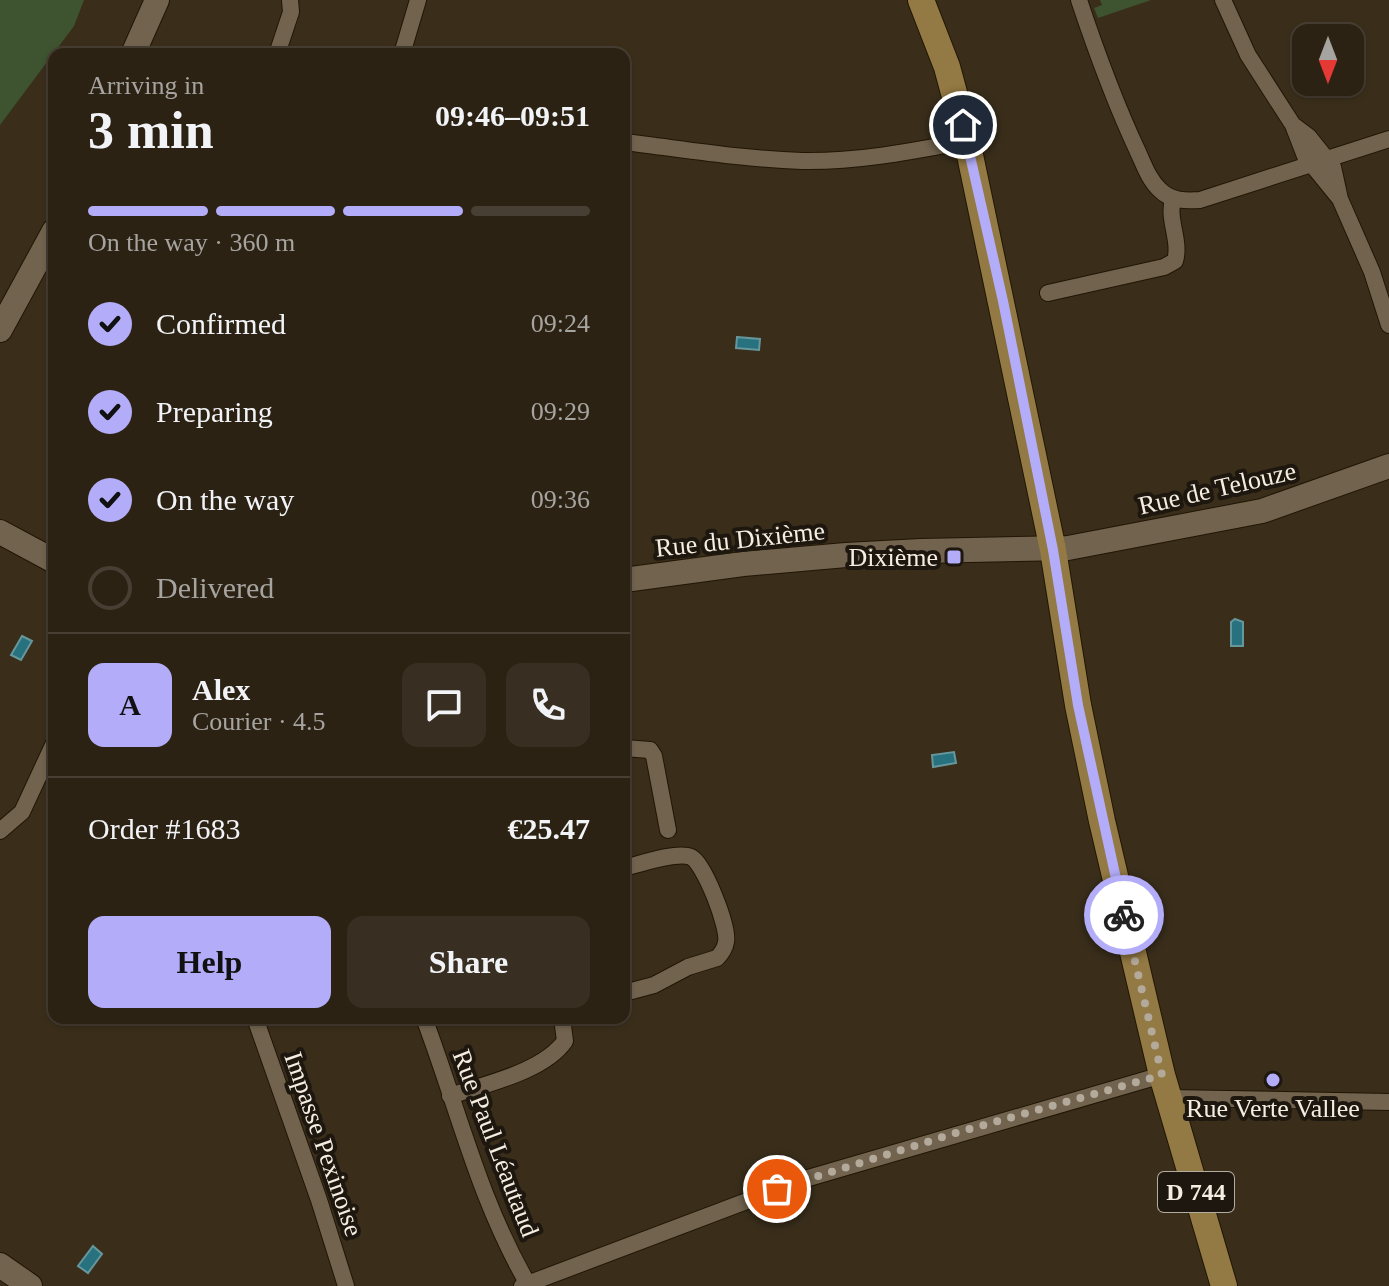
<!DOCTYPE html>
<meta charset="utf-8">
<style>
body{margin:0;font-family:Georgia,serif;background:#382f22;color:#f1f3f6;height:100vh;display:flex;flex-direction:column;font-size:30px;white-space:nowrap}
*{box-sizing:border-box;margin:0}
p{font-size:26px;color:#a6a4a0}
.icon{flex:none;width:44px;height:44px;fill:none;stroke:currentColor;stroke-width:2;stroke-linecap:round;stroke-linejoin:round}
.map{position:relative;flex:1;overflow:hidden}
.panel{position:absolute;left:48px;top:48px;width:582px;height:976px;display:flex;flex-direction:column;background:#2c2214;border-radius:16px;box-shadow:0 2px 6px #0004,0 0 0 2px #483f34}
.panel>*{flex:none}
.needle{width:52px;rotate:180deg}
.fabs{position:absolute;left:1292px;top:24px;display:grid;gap:16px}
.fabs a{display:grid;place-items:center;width:72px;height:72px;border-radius:16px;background:#2c2214;box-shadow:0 2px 6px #0004,0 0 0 2px #483f34;font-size:40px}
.pin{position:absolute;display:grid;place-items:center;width:68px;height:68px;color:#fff;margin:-34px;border:4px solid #fff;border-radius:50%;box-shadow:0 2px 8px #0007}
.courier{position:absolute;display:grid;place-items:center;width:80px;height:80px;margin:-40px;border:6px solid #b3adf9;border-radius:50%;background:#fff;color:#222;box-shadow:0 2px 10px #0007}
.overview em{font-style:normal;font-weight:700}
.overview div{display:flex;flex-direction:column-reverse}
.overview{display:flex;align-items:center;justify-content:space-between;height:136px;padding:0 40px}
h1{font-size:52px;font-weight:700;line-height:60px}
.bar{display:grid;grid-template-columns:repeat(4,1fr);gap:12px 8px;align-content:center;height:96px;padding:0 40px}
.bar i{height:10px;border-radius:6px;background:#483f34}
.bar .on{background:#b3adf9}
.bar p{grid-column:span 4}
.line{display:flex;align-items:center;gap:20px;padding:0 40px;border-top:2px solid #483f34}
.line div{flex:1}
.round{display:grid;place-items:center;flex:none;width:84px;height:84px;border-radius:16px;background:#382f22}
ol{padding:0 40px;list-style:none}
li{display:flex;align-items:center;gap:24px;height:88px}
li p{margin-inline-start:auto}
li .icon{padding:8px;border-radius:50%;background:#b3adf9;color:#111;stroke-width:4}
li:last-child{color:#a6a4a0}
li i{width:44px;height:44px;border:4px solid #483f34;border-radius:50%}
.cta{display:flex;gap:16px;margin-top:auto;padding:16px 40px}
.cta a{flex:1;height:92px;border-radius:16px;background:#b3adf9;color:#111;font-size:32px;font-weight:700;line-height:92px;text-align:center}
.cta a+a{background:#382f22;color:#f1f3f6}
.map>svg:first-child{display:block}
.green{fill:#3e532f}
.water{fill:#28727f;stroke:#66979c;stroke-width:2}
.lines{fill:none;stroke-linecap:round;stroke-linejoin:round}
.street-casing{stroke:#211604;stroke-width:18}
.secondary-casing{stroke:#211604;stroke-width:26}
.primary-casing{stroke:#211604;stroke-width:28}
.street{stroke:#71634e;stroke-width:16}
.secondary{stroke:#71634e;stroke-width:24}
.primary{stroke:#937943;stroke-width:26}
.done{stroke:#b4aa9c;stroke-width:8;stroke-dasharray:0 14.4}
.route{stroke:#b3adf9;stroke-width:10}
.poi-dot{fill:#b3adf9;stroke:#1d170f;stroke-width:3}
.labels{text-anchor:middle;stroke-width:8;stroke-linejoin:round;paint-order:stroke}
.shield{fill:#1d170f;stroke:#b4ada2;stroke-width:2}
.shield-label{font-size:24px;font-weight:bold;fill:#f5ede1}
.street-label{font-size:26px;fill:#f5ede1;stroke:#1d170f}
.poi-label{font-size:26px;fill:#f5ede1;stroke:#1d170f;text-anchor:end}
</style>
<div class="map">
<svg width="1389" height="1286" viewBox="0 0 1389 1286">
<rect width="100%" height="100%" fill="#3a2e1b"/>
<path class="green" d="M0,0H84L74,26L0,125Z
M1100,0H1151L1098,18L1094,8L1102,5Z"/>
<path class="water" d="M737,337L760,339L759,350L736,348Z
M1235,619L1243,622V646H1231V622Z
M22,636L32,641L21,660L11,655Z
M954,752L956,763L933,767L932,755Z
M93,1246L102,1254L88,1273L78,1266Z"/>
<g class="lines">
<g class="street-casing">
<path id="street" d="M1079,0C1096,51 1115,103 1138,152C1144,165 1149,180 1160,190C1171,201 1186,201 1200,200L1389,139
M1223,0L1248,55L1293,125L1305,156L1340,199
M277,54L291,12L290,0
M402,54L418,0
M1293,125L1309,137L1333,167L1340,199L1372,272L1389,325
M624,142C683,149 742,159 802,161C858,162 913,151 967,141
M1048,293L1164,267L1175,261C1181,240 1167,220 1173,199
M624,748L650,750L654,756L668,830
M0,831L22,812L54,743
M624,868C640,864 677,851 691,857C704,863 729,927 726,942C725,948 722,953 717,958L688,967L654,985L624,993
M255,1018L319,1200L346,1286
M424,1018C458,1108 479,1200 528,1284
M450,1096C485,1084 543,1072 565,1041L562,1018
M1169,1098L1389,1102
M522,1286L805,1179L1162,1075"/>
</g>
<g class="secondary-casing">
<path id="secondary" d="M133,54L157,0
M0,330L54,231
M0,532L54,561
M624,580L743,564L846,555L921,551L1068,548L1262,511L1389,466
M0,1265L30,1286"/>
</g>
<g class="primary-casing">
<path id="primary" d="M921,0L947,67L967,141L1053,550L1078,705L1102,821L1162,1075L1224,1286"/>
</g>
<use href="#street" class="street"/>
<use href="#secondary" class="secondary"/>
<use href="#primary" class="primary"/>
</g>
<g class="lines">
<path class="done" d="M777,1189L959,1132L1162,1075L1124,915"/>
<path class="route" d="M963,125L1003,301L1053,550L1078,705L1124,915"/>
</g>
<g class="poi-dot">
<rect x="946" y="549" width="16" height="16" rx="4"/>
<circle cx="1273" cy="1080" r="8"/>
</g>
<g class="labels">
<rect class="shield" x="1158" y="1172" width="76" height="40" rx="6"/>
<g class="shield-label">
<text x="1196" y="1200">D 744</text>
</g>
<g class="street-label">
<text transform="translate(1217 488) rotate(-13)" y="9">Rue de Telouze</text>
<text transform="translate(740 539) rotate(-6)" y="9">Rue du Dixième</text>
<text transform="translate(496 1143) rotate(69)" y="9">Rue Paul Léautaud</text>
<text transform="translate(324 1144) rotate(71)" y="9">Impasse Pexinoise</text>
</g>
<g class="poi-label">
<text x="938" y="566">Dixième</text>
<text x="1273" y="1117" text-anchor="middle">Rue Verte Vallee</text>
</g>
</g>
</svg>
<div class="fabs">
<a><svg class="needle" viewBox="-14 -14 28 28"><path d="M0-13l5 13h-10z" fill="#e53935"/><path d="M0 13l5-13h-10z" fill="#a6a4a0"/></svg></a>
</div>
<div class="pin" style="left:777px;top:1189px;background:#ea580c"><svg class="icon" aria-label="bag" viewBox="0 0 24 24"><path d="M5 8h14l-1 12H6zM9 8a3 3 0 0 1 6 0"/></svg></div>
<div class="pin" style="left:963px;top:125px;background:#1f2937"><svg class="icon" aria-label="home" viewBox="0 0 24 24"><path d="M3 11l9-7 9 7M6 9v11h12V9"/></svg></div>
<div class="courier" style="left:1124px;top:915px"><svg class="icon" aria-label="bike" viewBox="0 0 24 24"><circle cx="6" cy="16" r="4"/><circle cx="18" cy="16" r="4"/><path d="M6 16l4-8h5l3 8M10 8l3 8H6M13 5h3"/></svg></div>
<section class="panel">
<div class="overview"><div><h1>3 min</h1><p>Arriving in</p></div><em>09:46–09:51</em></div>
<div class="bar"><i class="on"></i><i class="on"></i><i class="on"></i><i></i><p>On the way · 360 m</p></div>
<ol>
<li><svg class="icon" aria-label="check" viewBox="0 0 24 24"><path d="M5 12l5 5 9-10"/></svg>Confirmed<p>09:24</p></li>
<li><svg class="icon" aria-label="check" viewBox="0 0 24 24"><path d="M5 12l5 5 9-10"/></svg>Preparing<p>09:29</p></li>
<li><svg class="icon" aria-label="check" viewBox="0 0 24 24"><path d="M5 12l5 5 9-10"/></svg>On the way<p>09:36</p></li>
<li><i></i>Delivered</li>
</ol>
<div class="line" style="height:144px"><b class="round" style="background:#b3adf9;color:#111">A</b><div><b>Alex</b><p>Courier · 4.5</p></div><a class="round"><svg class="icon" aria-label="chat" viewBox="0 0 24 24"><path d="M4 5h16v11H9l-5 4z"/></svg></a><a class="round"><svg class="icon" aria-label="phone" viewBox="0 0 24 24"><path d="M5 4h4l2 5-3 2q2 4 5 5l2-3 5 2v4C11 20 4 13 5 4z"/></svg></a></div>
<div class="line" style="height:104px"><div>Order #1683</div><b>€25.47</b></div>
<div class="cta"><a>Help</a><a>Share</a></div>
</section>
</div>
